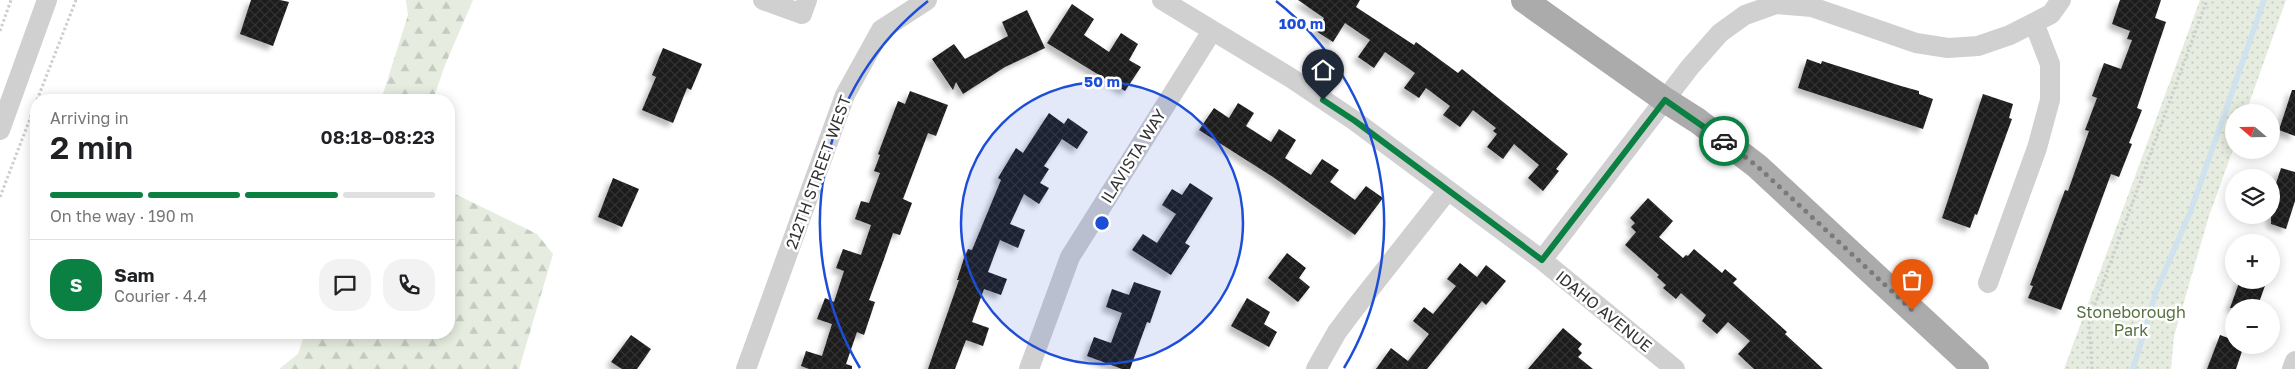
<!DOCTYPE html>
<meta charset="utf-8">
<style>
body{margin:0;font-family:"Golos Text",sans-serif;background:#f2f2f2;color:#202124;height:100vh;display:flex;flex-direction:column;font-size:19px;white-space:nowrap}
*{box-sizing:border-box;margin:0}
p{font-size:16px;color:#757577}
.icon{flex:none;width:28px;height:28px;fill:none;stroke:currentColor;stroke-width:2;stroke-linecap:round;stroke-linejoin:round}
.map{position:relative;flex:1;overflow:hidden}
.panel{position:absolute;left:30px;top:94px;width:425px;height:245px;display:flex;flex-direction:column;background:#fff;border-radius:20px;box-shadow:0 2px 12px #0003}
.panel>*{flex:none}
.needle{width:32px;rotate:290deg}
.buttons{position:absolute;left:2225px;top:104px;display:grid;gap:10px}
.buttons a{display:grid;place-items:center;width:55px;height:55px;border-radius:50%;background:#fff;box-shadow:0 2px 12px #0003;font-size:25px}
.pin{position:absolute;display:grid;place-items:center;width:42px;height:42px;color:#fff;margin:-51px -21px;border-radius:50% 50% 50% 0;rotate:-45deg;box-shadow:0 0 5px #0007}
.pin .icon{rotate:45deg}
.courier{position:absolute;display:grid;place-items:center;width:50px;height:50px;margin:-25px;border:4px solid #0b8043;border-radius:50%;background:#fff;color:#222;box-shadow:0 1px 6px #0007}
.overview em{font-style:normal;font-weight:600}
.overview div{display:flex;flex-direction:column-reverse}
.overview{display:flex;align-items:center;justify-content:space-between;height:85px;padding:0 20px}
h1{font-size:32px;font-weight:600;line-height:38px}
.bar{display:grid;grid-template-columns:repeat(4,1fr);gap:8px 5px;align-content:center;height:60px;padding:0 20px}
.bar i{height:6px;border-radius:4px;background:#e0e0e0}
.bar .current{background:#0b8043}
.bar p{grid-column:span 4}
.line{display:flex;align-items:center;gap:12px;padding:0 20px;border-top:1px solid #e0e0e0}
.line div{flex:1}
.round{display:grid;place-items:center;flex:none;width:52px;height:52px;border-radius:20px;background:#f2f2f2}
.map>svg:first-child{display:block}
.forest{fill:url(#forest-firs)}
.park{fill:url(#park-dots)}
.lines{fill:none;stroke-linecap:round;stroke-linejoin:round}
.stream{stroke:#cfe2ee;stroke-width:5.5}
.building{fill:url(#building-cross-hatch);filter:url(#shadow)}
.path{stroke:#cdcdcd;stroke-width:3;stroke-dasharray:2.5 2.5;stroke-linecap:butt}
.minor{stroke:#d0d0d0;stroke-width:20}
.major{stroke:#ababab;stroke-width:26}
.done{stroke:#7a7a7a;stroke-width:5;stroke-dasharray:0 9}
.route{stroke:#0b8043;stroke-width:6}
.ring{fill:none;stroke:#1d4ed8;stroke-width:2.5}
.labels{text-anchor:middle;stroke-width:5;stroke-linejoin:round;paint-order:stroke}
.street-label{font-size:16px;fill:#333;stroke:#fff}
.park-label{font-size:16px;fill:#56703f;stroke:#fff}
.centre{fill:#1d4ed8;stroke:#fff;stroke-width:2.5}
.ring-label{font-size:15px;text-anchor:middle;font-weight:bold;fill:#1d4ed8;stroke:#fff;stroke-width:5;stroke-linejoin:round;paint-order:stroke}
</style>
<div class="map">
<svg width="2295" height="369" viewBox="0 0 2295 369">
<defs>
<pattern id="forest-firs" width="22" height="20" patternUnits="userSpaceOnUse" patternTransform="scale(1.25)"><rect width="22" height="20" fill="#e6ecdf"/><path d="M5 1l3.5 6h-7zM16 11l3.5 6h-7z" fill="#c6cbc0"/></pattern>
<pattern id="park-dots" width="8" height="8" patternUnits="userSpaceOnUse" patternTransform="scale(1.25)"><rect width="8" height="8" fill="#e6ecdf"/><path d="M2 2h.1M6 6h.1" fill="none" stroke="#c6cbc0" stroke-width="1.8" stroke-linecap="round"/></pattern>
<pattern id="building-cross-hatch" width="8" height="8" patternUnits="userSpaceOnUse" patternTransform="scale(1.25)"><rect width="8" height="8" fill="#1a1a1a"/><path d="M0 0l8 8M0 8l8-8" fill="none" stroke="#333"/></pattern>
<filter id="shadow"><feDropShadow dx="-4.5" dy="4.5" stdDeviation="2.5" flood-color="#0004"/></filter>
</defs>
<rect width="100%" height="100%" fill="#fff"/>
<path class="forest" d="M406,0H473L445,65L433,100H381L408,15Z
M449,191L537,234L553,254L519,369H279L298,354L305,333L449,332Z"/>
<path class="park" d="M2200,0H2286L2246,112H2234V147L2209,216L2174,336L2171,369H2064Z"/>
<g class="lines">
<path class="stream" d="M2133,369L2156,292L2191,210L2264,0"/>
</g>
<path class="building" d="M251,0H280L289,2L273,46L240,34Z
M1298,0H1360L1356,7L1414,45L1416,42L1458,73L1462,69L1568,154L1556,169L1559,171L1543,191L1528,178L1539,165L1514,144L1503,159L1487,147L1497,134L1493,131L1496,128L1473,110L1460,127L1443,115L1450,106L1426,88L1419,98L1404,88L1415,73L1385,52L1374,68L1358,57L1370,40L1345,23L1333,42L1316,31L1324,18Z
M2120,0H2161L2155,18L2166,22L2137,108L2142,110L2129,143L2132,144L2119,177L2111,174L2061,310L2028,298L2033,286L2030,285L2065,190L2068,191L2089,131L2085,130L2097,98L2092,96L2104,63L2121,69L2132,40L2127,39L2130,31L2112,24Z
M1072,4L1094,19L1084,35L1109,52L1121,33L1138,44L1129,60L1141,67L1125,91L1047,43Z
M1027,10L1045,48L1005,67L963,94L956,82L953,90L932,59L954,44L965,59L1008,36L1002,22Z
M663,48L702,64L691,90L687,88L673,123L642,110L656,77L652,75Z
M1807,59L1821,64L1822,61L1901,86L1919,91V94L1933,99L1923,129L1798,88Z
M2292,90H2295V136L2279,130Z
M910,91L948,105L936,136L928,133L903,199L912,203L900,235L893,233L884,259L869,300L875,302L864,335L857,332L846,364L852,366V369H809L801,366L806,351L822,356L832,324L817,319L825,298L834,302L844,271L836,268L843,249L861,255L871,225L855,219L861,201L869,203L880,173L874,171L880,155L878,154L898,101L905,104Z
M1983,94L2013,104L2009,118L2012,119L1977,215L1975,214L1970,228L1942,218Z
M1238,103L1254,113L1246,126L1271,142L1279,129L1296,140L1285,158L1311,175L1322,159L1339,170L1330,182L1355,200L1366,186L1383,198L1355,235L1273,177L1199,130L1214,108L1229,118Z
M1049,113L1064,124L1068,118L1088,132L1077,149L1062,139L1044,166L1049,169L1040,183L1049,188L1039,204L1024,194L1010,224L1025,230L1018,248L1000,240L988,272L1007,279L1001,295L984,289L972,322L989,328L983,346L966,340L955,369H928L959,280H957L964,258L968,249L972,250L1001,180L998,178L1016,148L1023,153Z
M2281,168L2295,172V201L2286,229L2271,224V199Z
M613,178L639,189L622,227L598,217Z
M1190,183L1213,198L1185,243L1190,246L1171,275L1132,250L1143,234L1157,243L1176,214L1162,205L1172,189L1182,195Z
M1648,198L1673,221L1659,237L1683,258L1686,255L1688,256L1694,249L1722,273L1725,269L1737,279L1733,283L1787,332L1785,334L1823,369H1754L1738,354L1750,341L1728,322L1717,334L1702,321L1706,315L1681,293L1676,299L1663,288L1666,285L1657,277L1659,275L1625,245L1636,232L1631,227L1635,223L1630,218Z
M1287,253L1306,268L1299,278L1310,287L1298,302L1268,278Z
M1460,263L1477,277L1486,265L1506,281L1486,305L1482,301L1427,369H1376L1391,348L1408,361L1429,334L1413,321L1424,307L1433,314L1456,286L1447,279Z
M2240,280H2267L2257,308H2230Z
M1134,282L1161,291L1150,323L1147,322L1130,369H1122L1087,356L1094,337L1111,343L1122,313L1106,307L1112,289L1129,295Z
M1247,298L1270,312L1264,324L1277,332L1269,347L1231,326Z
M1563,328L1582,344L1578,349L1582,353L1578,357L1593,369H1528Z
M631,335L651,349L637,369H622L611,362Z
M2220,335L2234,340V345H2244L2236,369H2207Z"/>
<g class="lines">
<path class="path" d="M0,31L11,0
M37,100L76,0
M0,197L36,103
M2092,369L2089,321L2207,0"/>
<path class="minor" d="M763,0L802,14L807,0
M1162,0L1291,78L1355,121L1542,260L1675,369
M0,130L47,0
M1542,260L1690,67L1720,33L1745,15L1776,4L1812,7L1916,43L1948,48L1978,46L2010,35L2051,14L2061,0
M1988,283L2037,148L2050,100V64L2034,23
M746,369L845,95L881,30L927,0
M1029,369L1070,257L1212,31
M1316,369L1337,332L1355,308L1448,190
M2292,369L2295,361"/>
<path class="major" d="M1524,0L1665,100L1698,121L1757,166L1976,369"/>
</g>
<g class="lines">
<path class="done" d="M1724,141L1757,166L1912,310"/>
<path class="route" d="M1323,100L1355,121L1542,260L1665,100L1724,141"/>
</g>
<circle cx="1102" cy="223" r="141" fill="#1d4ed8" fill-opacity=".12"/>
<g class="ring">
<circle cx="1102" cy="223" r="141"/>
<path d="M860 368A282 282 0 0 1 928 1M1276 1A282 282 0 0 1 1344 368"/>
</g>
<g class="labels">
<g class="street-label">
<text transform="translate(1133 156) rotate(-58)" y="6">ILAVISTA WAY</text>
<text transform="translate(818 172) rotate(-70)" y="6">212TH STREET WEST</text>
<text transform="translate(1604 311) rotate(39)" y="6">IDAHO AVENUE</text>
</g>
<g class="park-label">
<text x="2131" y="318">Stoneborough<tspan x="2131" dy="18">Park</tspan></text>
</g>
</g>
<circle cx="1102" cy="223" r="8" class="centre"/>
<g class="ring-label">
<text x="1301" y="29">100 m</text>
<text x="1102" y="87">50 m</text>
</g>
</svg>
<div class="buttons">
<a><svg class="needle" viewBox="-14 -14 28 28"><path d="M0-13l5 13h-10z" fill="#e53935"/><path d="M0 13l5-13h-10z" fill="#757577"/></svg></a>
<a><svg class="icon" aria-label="layers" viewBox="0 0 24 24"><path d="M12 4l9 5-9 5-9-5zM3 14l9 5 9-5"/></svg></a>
<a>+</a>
<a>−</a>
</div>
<div class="pin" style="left:1912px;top:310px;background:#ea580c"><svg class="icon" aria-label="bag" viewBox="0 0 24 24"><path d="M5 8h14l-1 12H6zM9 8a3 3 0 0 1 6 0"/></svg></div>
<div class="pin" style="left:1323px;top:100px;background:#1f2937"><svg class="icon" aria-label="home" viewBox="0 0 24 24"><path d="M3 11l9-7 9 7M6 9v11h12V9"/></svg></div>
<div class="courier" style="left:1724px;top:141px"><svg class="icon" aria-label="car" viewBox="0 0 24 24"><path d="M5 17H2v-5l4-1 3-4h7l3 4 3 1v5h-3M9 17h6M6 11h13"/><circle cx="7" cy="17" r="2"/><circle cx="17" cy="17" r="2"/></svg></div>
<section class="panel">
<div class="overview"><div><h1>2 min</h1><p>Arriving in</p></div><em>08:18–08:23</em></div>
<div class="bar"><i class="current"></i><i class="current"></i><i class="current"></i><i></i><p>On the way · 190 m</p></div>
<div class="line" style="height:90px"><b class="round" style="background:#0b8043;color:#fff">S</b><div><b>Sam</b><p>Courier · 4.4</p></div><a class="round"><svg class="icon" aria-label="chat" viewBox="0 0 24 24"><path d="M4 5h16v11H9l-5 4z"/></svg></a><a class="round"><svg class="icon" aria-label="phone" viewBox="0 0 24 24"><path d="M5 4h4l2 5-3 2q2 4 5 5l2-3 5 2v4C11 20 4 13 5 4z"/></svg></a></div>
</section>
</div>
